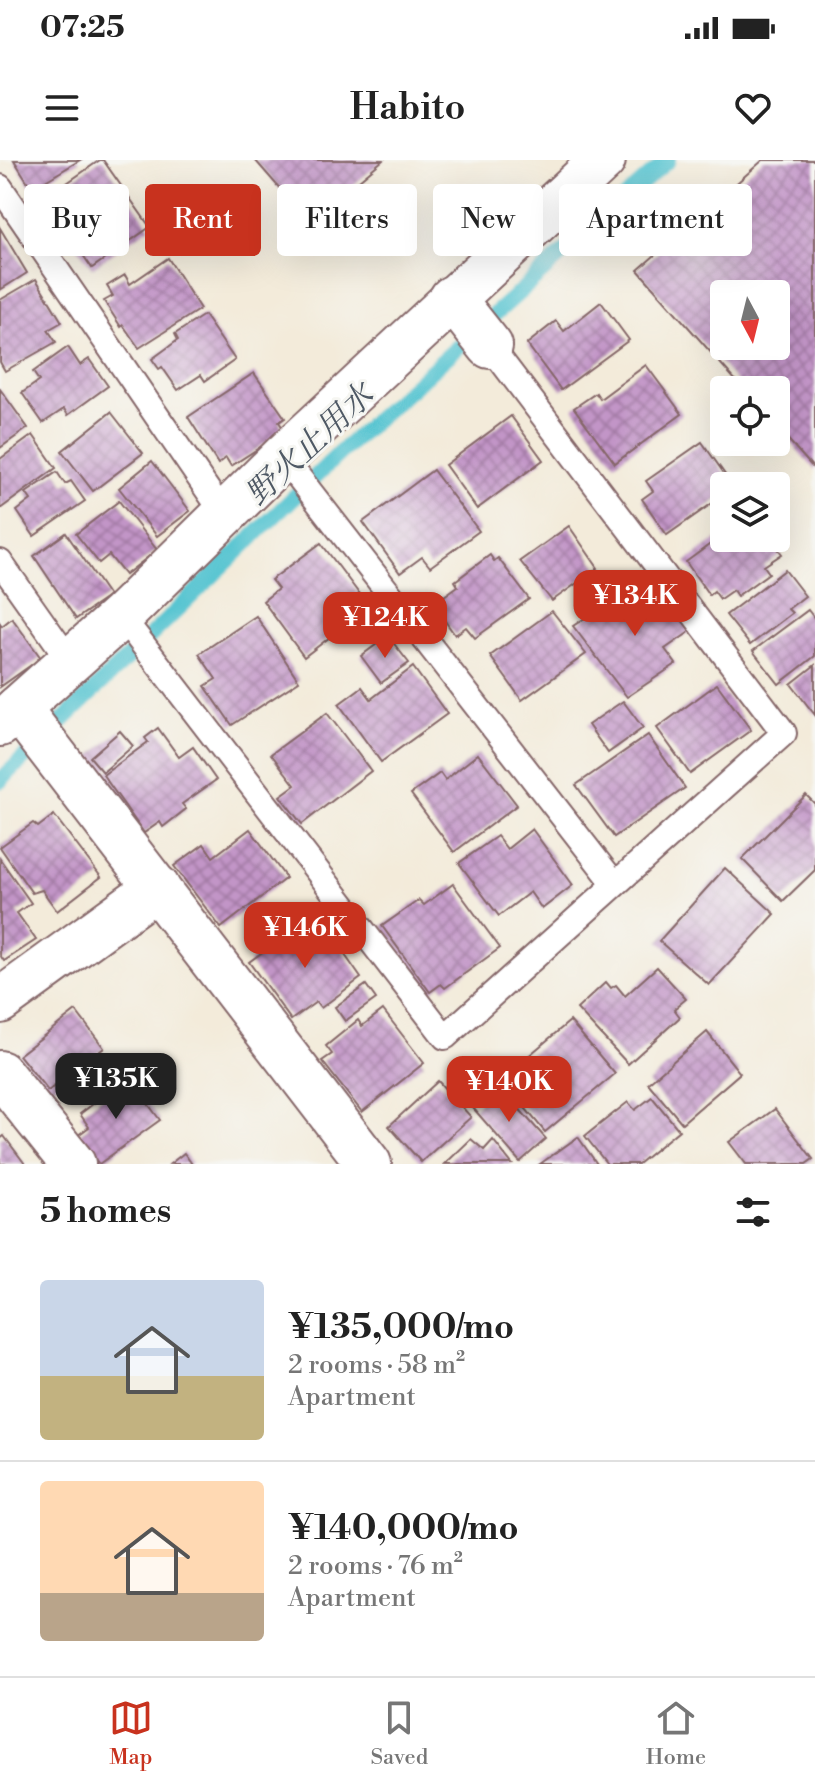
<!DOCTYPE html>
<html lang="en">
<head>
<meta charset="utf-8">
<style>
  :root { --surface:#fff; --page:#f6f6f6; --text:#222; --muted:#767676; --line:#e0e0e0; --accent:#c8321e }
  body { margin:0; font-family:"Libre Bodoni","Noto Serif JP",serif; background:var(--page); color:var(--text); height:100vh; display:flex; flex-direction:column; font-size:30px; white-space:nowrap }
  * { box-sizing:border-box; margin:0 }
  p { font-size:26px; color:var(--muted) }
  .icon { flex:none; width:44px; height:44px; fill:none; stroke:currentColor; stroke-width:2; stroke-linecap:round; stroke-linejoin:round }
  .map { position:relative; height:1004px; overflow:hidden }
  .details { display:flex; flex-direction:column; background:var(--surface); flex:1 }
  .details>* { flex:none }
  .top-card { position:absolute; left:24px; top:24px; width:768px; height:72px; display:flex; gap:16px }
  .needle { width:52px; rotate:173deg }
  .controls { position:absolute; left:710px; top:120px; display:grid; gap:16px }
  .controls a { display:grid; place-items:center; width:80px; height:80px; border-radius:8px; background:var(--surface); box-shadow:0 8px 32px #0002; font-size:40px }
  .price { position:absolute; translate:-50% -68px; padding:0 18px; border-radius:16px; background:var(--accent); color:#fff; font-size:26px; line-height:52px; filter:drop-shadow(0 2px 4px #0008) }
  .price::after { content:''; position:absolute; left:50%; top:48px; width:24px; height:18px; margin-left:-12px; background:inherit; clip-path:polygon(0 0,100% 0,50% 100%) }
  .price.selected { background:#222; color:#fff }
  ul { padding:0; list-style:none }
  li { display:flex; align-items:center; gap:24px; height:200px; padding:0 40px }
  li+li { border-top:2px solid var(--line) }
  li span { display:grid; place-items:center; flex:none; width:224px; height:160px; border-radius:8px; color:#555 }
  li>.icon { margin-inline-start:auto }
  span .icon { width:96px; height:96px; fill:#fffc; stroke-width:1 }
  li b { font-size:34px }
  h2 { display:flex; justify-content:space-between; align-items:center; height:96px; padding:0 40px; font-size:34px }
  .pill { padding:0 28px; border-radius:8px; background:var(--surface); box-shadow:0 8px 32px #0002; font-size:28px; line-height:72px }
  .pill.selected { background:var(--accent); color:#fff }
  .status { display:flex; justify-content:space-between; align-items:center; height:56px; padding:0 40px; background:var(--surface); direction:ltr }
  .status svg { height:22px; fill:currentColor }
  header { display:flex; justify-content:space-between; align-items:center; height:104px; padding:0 40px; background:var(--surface); font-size:36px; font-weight:600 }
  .menu { display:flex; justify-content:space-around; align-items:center; height:112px; border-top:2px solid var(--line); background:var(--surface); font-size:22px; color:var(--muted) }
  .menu a { display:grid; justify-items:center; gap:4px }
  .menu .selected { color:var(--accent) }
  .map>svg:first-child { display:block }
</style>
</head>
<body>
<div class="status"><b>07:25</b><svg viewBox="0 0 49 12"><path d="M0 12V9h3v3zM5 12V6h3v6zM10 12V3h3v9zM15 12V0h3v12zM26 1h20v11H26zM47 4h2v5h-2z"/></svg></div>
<header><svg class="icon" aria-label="menu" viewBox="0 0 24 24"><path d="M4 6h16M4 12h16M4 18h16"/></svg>Habito<svg class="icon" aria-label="heart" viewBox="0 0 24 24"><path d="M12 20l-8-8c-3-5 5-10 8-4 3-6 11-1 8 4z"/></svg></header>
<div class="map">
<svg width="815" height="1004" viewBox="0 0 815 1004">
  <defs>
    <pattern id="building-cross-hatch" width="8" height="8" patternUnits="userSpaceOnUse" patternTransform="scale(2)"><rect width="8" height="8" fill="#c295c7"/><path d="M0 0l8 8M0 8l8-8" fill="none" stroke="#a079a2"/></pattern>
  </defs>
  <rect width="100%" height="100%" fill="#f6f6f2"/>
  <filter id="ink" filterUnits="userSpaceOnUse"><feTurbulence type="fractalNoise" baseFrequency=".0125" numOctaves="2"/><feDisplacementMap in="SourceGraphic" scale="16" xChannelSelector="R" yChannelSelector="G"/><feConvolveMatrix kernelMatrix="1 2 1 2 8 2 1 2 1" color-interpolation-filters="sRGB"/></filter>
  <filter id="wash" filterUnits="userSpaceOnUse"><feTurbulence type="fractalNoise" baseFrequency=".006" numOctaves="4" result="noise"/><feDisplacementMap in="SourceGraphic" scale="32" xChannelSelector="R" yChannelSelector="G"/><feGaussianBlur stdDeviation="1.8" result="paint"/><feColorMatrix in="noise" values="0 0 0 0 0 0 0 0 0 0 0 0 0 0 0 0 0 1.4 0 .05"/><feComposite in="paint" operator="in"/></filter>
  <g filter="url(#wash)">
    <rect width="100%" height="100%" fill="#f3ebda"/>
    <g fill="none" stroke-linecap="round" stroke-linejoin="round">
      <polyline stroke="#58c5d1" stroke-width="16" points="0,621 350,283 668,0"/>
    </g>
    <g id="blocks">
      <g fill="url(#building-cross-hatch)" fill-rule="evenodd">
        <polygon points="14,0 80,0 32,29"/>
        <polygon points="100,0 103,0 150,67 92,108 44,39"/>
        <polygon points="255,0 383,0 309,62"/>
        <path d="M763,0h52v310l-39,-44v-36h-32l-106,-120zM724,134h52v52h-52z"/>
        <polygon points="0,68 27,113 0,130"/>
        <polygon points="168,98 200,149 139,188 123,165 121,167 104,141 113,136 107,126 125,115 130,124"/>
        <polygon points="36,119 62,162 48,170 56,182 5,211 0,202 0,140"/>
        <polygon points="601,142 629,180 561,230 527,184 556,161 564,171"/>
        <polygon points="204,155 235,200 205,221 201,215 178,230 162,207 159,209 152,199 178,180 175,174"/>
        <polygon points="68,187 80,205 89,199 108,226 68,255 64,249 43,263 22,233 39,221 33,212"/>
        <polygon points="646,205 682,254 615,303 574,248 596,233 600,239"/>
        <polygon points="254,213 285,258 279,262 285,271 231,306 226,298 218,304 188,257"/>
        <polygon points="0,229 28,268 0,288"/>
        <polygon points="111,252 143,293 93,331 62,291"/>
        <polygon points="511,256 543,300 477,349 445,305"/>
        <polygon points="33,275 56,308 0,349 0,299"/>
        <polygon points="702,282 733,326 724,326 724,335 667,375 642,339 653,331 646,321"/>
        <polygon points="152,301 190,351 157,376 119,328"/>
        <polygon points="433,310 479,371 430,407 422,397 400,413 363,362"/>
        <polygon points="57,312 65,324 71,321 85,341 34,376 17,351 31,340 26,333"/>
        <polygon points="119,341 157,390 125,415 109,395 99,403 76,374"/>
        <polygon points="569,366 598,408 552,441 520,401"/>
        <polygon points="66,373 109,436 76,459 34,396"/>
        <polygon points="724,374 724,378 770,378 782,394 764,406 769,413 737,436 733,430 720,439 714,431 709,435 686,402"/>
        <polygon points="321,383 360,435 347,445 356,457 304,497 263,441 278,429 271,420"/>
        <polygon points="490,395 494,401 498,398 529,439 475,478 466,467 455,475 433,444 458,426 455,421"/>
        <polygon points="785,410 805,436 788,449 792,453 750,485 726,455"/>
        <polygon points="655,422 691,471 665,489 676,504 627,537 573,466 602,447 613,454"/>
        <polygon points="808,450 815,459 815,496 779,524 753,491"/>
        <polygon points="552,451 586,494 522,540 490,496"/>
        <polygon points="256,456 299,521 232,565 205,526 216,519 199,494"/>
        <polygon points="12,458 41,498 0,527 0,463 2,466"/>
        <polygon points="388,476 409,503 381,523 361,496"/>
        <polygon points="815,505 815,555 791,524"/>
        <polygon points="413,507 447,554 381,602 339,544 362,527 371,539"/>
        <polygon points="717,524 751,570 690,614 657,568"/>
        <polygon points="623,541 643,568 608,593 588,565"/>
        <polygon points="327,553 371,611 302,664 280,636 295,625 271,594"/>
        <polygon points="158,568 179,597 193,587 216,620 182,644 186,649 163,667 160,662 144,673 103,615 148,582 145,578"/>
        <polygon points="120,571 133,586 103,612 90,597"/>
        <polygon points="648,575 685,628 614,677 576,625"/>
        <polygon points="478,594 517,645 454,692 411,634 440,613 445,620"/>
        <polygon points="806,635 815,644 815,710 783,741 742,699"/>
        <polygon points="54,655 101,717 57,751 42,730 32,733 0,687 33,663 38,667"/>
        <polygon points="250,669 286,718 221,768 174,706 204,684 213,697"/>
        <polygon points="532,669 573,725 542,749 530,732 499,756 459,703 497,676 507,689"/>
        <polygon points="0,699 31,743 17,753 36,780 4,801 0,795"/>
        <polygon points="725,708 775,754 709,825 659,781"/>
        <polygon points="453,724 500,788 445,828 441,824 430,832 382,766 419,740 424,745"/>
        <polygon points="308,759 324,781 331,775 361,818 321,848 316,842 291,860 249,802"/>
        <polygon points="657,807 686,839 674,849 680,857 628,904 577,849 606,822 611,828 616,825 625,836"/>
        <polygon points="366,825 376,839 345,861 335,847"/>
        <polygon points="383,850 424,903 362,952 322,901 332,894 326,886 358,860 362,866"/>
        <polygon points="76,851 104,888 48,931 19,895"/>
        <polygon points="570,861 615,914 545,972 521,943 527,937 507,914"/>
        <polygon points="707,872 740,913 682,963 648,923"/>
        <polygon points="128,917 160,960 99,1004 77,976 89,967 80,954"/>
        <polygon points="438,921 471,957 421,1002 389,966"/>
        <polygon points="498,925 546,979 520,1002 473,948"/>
        <polygon points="652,937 679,970 638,1004 607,1004 585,976 628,942 635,950"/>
        <polygon points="775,949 813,999 806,1004 746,1004 729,982"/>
        <polygon points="4,976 25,1004 0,1004 0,979"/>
        <polygon points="578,977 597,1004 540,1004"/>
        <polygon points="471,979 484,990 493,980 512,1004 445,1004"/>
        <polygon points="184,993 192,1004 170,1004"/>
      </g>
    </g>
  </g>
  <g filter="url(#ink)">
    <use href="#blocks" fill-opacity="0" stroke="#856668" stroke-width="2"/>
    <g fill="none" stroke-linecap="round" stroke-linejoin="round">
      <g stroke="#856668" stroke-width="28">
        <g id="lane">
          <polyline points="0,27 224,354"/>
          <polyline points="283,297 615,724"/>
          <polyline points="0,402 70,501"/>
          <polyline points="121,456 445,877 784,573 490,186"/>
        </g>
      </g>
      <g stroke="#856668" stroke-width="48">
        <g id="street">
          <polyline points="452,138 490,186"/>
          <polyline points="18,548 369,1004"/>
          <polyline points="0,564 121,456 283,297 603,0"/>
          <polyline points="0,841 157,727"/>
          <polyline points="0,913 73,1004"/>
        </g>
      </g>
      <use href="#lane" stroke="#fff" stroke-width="24"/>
      <use href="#street" stroke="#fff" stroke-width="44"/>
    </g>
  </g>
  <g text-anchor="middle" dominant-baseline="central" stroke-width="6" stroke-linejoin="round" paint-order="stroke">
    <g font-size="32" font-style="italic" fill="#4f5965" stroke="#f6f6f2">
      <text transform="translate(310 285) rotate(-43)">野火止用水</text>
    </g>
  </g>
</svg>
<div class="controls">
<a><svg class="needle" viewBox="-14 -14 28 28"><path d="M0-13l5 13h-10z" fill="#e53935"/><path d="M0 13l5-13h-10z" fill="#767676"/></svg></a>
<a><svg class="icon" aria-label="locate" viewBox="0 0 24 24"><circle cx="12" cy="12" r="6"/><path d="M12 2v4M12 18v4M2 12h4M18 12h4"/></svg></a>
<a><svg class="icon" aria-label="layers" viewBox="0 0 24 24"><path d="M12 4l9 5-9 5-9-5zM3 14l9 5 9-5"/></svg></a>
</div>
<b class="price" style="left:635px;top:478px">¥134K</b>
<b class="price" style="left:385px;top:500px">¥124K</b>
<b class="price" style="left:305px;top:810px">¥146K</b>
<b class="price selected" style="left:116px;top:961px">¥135K</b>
<b class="price" style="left:509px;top:964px">¥140K</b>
<div class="top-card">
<a class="pill">Buy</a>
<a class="pill selected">Rent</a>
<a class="pill">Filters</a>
<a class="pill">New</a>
<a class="pill">Apartment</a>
</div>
</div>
<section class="details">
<h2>5 homes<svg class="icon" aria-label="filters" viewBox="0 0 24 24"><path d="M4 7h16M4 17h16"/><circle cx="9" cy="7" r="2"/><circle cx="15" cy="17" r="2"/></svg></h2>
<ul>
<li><span style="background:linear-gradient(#c9d6e8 60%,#c2b280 0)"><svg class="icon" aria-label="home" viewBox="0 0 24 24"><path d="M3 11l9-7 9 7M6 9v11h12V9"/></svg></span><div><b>¥135,000/mo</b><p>2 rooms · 58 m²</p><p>Apartment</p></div></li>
<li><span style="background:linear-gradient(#ffd9b3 70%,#b9a48a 0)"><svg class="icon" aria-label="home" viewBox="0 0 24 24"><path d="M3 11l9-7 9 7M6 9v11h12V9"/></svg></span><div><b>¥140,000/mo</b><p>2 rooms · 76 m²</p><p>Apartment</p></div></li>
</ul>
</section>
<nav class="menu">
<a class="selected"><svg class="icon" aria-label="map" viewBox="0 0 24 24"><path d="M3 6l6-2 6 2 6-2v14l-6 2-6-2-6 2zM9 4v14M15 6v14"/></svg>Map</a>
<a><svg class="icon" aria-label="saved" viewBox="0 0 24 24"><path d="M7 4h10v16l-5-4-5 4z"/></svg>Saved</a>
<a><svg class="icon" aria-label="home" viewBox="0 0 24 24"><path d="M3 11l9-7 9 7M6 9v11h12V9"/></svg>Home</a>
</nav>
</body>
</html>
